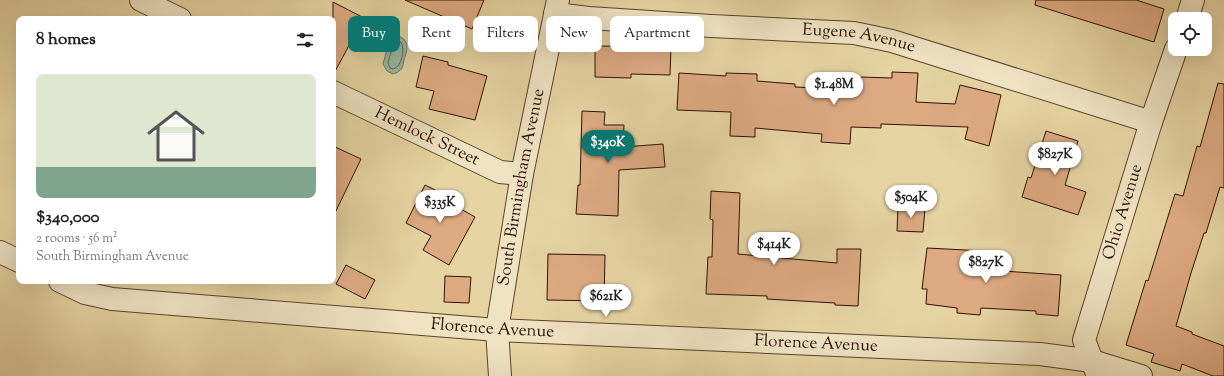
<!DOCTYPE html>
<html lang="en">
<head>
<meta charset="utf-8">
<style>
  :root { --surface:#fff; --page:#f2f2f2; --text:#222; --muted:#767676; --line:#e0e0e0; --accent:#0f766e }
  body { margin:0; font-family:"Sorts Mill Goudy",serif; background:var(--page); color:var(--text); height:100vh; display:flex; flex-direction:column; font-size:15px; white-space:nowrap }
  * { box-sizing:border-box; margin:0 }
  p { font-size:13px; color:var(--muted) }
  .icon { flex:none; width:22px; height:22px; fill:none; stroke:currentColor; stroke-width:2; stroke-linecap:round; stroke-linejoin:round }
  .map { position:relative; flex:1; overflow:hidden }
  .side { position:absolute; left:16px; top:16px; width:320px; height:268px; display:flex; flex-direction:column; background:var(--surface); border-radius:8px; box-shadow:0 4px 16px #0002 }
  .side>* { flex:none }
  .banner { position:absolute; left:348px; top:16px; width:380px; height:36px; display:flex; gap:8px }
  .fabs { position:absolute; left:1168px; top:12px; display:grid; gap:8px }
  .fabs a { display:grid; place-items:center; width:44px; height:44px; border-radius:8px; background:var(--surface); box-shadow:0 4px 16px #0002; font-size:20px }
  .price { position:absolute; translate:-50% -34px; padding:0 9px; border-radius:14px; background:#fff; color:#222; font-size:13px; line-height:26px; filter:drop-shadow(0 1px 2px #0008) }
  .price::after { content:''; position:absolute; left:50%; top:24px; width:12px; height:9px; margin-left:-6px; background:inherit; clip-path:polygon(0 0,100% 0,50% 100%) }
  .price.active { background:var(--accent); color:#fff }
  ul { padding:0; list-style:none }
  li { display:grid; align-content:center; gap:8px; height:212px; padding:0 20px }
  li+li { border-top:1px solid var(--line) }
  li span { display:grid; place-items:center; height:124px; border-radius:8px; color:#555 }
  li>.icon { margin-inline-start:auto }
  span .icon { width:72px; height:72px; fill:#fffc; stroke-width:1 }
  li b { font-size:17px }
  h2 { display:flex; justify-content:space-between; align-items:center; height:48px; padding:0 20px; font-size:17px }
  .chip { padding:0 14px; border-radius:8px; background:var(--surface); box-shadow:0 4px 16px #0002; font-size:14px; line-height:36px }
  .chip.active { background:var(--accent); color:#fff }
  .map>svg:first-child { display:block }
</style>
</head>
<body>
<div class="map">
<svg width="1224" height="376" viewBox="0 0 1224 376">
  <rect width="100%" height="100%" fill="#e6d4a3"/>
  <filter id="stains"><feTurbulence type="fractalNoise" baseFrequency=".005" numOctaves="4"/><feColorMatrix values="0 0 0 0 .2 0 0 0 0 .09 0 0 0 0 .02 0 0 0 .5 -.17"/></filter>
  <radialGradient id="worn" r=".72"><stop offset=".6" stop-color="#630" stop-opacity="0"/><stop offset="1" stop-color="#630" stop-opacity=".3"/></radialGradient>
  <path fill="#97b9a1" stroke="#6e7663" d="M397,36c14,3 10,15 7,24 -1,4 -1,9 -5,11 -2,2 -4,2 -6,3l-6,-3 -4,-7 6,-22z"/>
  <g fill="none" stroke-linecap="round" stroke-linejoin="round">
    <path stroke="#646554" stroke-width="1" d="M397,41l4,1c4,8 1,25 -8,27l-3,-1 -2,-5 5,-18z"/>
  </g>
  <g fill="#ddaa82" stroke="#311106">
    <polygon points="405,0 484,0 472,29"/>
    <polygon points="1036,0 1136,0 1164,9 1154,42 1035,5"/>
    <polygon points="333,2 364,18 333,75"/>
    <polygon points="595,46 671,47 670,75 631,74 631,78 595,77"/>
    <polygon points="423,56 448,62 448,65 487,76 475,120 429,109 434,91 416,87"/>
    <polygon points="892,72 918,73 916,102 955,104 960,85 1001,95 989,146 965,139 968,127 881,124 881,128 851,127 850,144 821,142 822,134 755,128 755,137 730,136 731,112 677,110 679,73 726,76 726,73 757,74 757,81 795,84 795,87 860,90 861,77 892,78"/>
    <polygon points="1218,83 1224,84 1224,188 1220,187 1206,233 1204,233 1191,273 1176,326 1192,332 1192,334 1224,346 1224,376 1213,376 1182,364 1180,371 1151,362 1154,354 1126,345 1146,280 1148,281 1175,194 1183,196 1197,146 1200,147"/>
    <polygon points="582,111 605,112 604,125 624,125 623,147 663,144 665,167 619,170 618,216 576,214 578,185 580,185"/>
    <polygon points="1046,131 1078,141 1065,185 1086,192 1078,215 1022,197 1028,177 1031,178"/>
    <polygon points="333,146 361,159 333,217"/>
    <polygon points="425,185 447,196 445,200 475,217 449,265 423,250 431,236 406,223"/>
    <polygon points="711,191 740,193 738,254 837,263 837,249 861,249 858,306 835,305 835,303 767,299 767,296 706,294 708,257 712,257 713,220 710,219"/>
    <polygon points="898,207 925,208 923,232 897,231"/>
    <polygon points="927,248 1004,252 1003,271 1061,275 1058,316 1036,314 1036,311 981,308 980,315 957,313 957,308 926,304 927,289 922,289"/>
    <polygon points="548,254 605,255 604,301 547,300"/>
    <polygon points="346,265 375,280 365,299 336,284"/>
    <polygon points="445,276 471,277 469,303 444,302"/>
  </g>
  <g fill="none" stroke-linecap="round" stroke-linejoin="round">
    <g stroke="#5e422d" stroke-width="24">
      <g id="minor">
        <polyline points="141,0 180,19"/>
        <path id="s1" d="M555,14l34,4 122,8 143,7 38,8 259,81"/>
        <polyline points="1187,19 1193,0"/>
        <path id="s2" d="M333,92l167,80 22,2"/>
        <polyline points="0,252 19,261"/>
        <path id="s3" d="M60,281l25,12 27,6 385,31 543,24 52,7 49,15"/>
        <path id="s4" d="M1096,371l-12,-31 67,-218 25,-73"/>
        <path id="s5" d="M500,376l-3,-46 25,-156 36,-174"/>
      </g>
    </g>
    <use href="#minor" stroke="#efe3c3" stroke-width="22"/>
  </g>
  <g text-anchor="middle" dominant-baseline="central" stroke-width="4" stroke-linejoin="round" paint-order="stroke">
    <g font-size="17" fill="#311106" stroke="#efe3c3">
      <text stroke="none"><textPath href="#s1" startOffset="305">Eugene Avenue</textPath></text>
      <text stroke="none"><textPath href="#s2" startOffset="104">Hemlock Street</textPath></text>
      <text stroke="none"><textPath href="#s5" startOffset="191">South Birmingham Avenue</textPath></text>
      <text stroke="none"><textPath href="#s4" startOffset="167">Ohio Avenue</textPath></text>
      <text stroke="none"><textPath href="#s3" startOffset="437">Florence Avenue</textPath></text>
      <text stroke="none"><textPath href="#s3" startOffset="761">Florence Avenue</textPath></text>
    </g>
  </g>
  <rect width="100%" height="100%" filter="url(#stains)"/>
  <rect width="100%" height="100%" fill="url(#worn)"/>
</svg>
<div class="fabs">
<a><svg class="icon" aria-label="locate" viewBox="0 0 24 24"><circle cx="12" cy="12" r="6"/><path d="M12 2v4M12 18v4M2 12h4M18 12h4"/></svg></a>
</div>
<b class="price" style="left:834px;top:106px">$1.48M</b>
<b class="price active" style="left:608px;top:164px">$340K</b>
<b class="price" style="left:1055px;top:176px">$827K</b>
<b class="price" style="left:911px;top:219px">$504K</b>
<b class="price" style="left:440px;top:224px">$335K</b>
<b class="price" style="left:774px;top:266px">$414K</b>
<b class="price" style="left:986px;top:284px">$827K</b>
<b class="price" style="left:606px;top:318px">$621K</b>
<div class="banner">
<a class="chip active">Buy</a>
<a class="chip">Rent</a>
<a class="chip">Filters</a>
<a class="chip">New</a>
<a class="chip">Apartment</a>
</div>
<section class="side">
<h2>8 homes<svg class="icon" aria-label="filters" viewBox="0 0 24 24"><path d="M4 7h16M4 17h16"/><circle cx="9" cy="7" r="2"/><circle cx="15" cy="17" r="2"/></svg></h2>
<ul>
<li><span style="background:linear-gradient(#dfe7d0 75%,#7fa58c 0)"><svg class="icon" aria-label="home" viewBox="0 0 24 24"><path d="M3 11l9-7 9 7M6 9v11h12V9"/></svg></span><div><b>$340,000</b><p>2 rooms · 56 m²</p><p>South Birmingham Avenue</p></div></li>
</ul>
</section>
</div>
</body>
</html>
